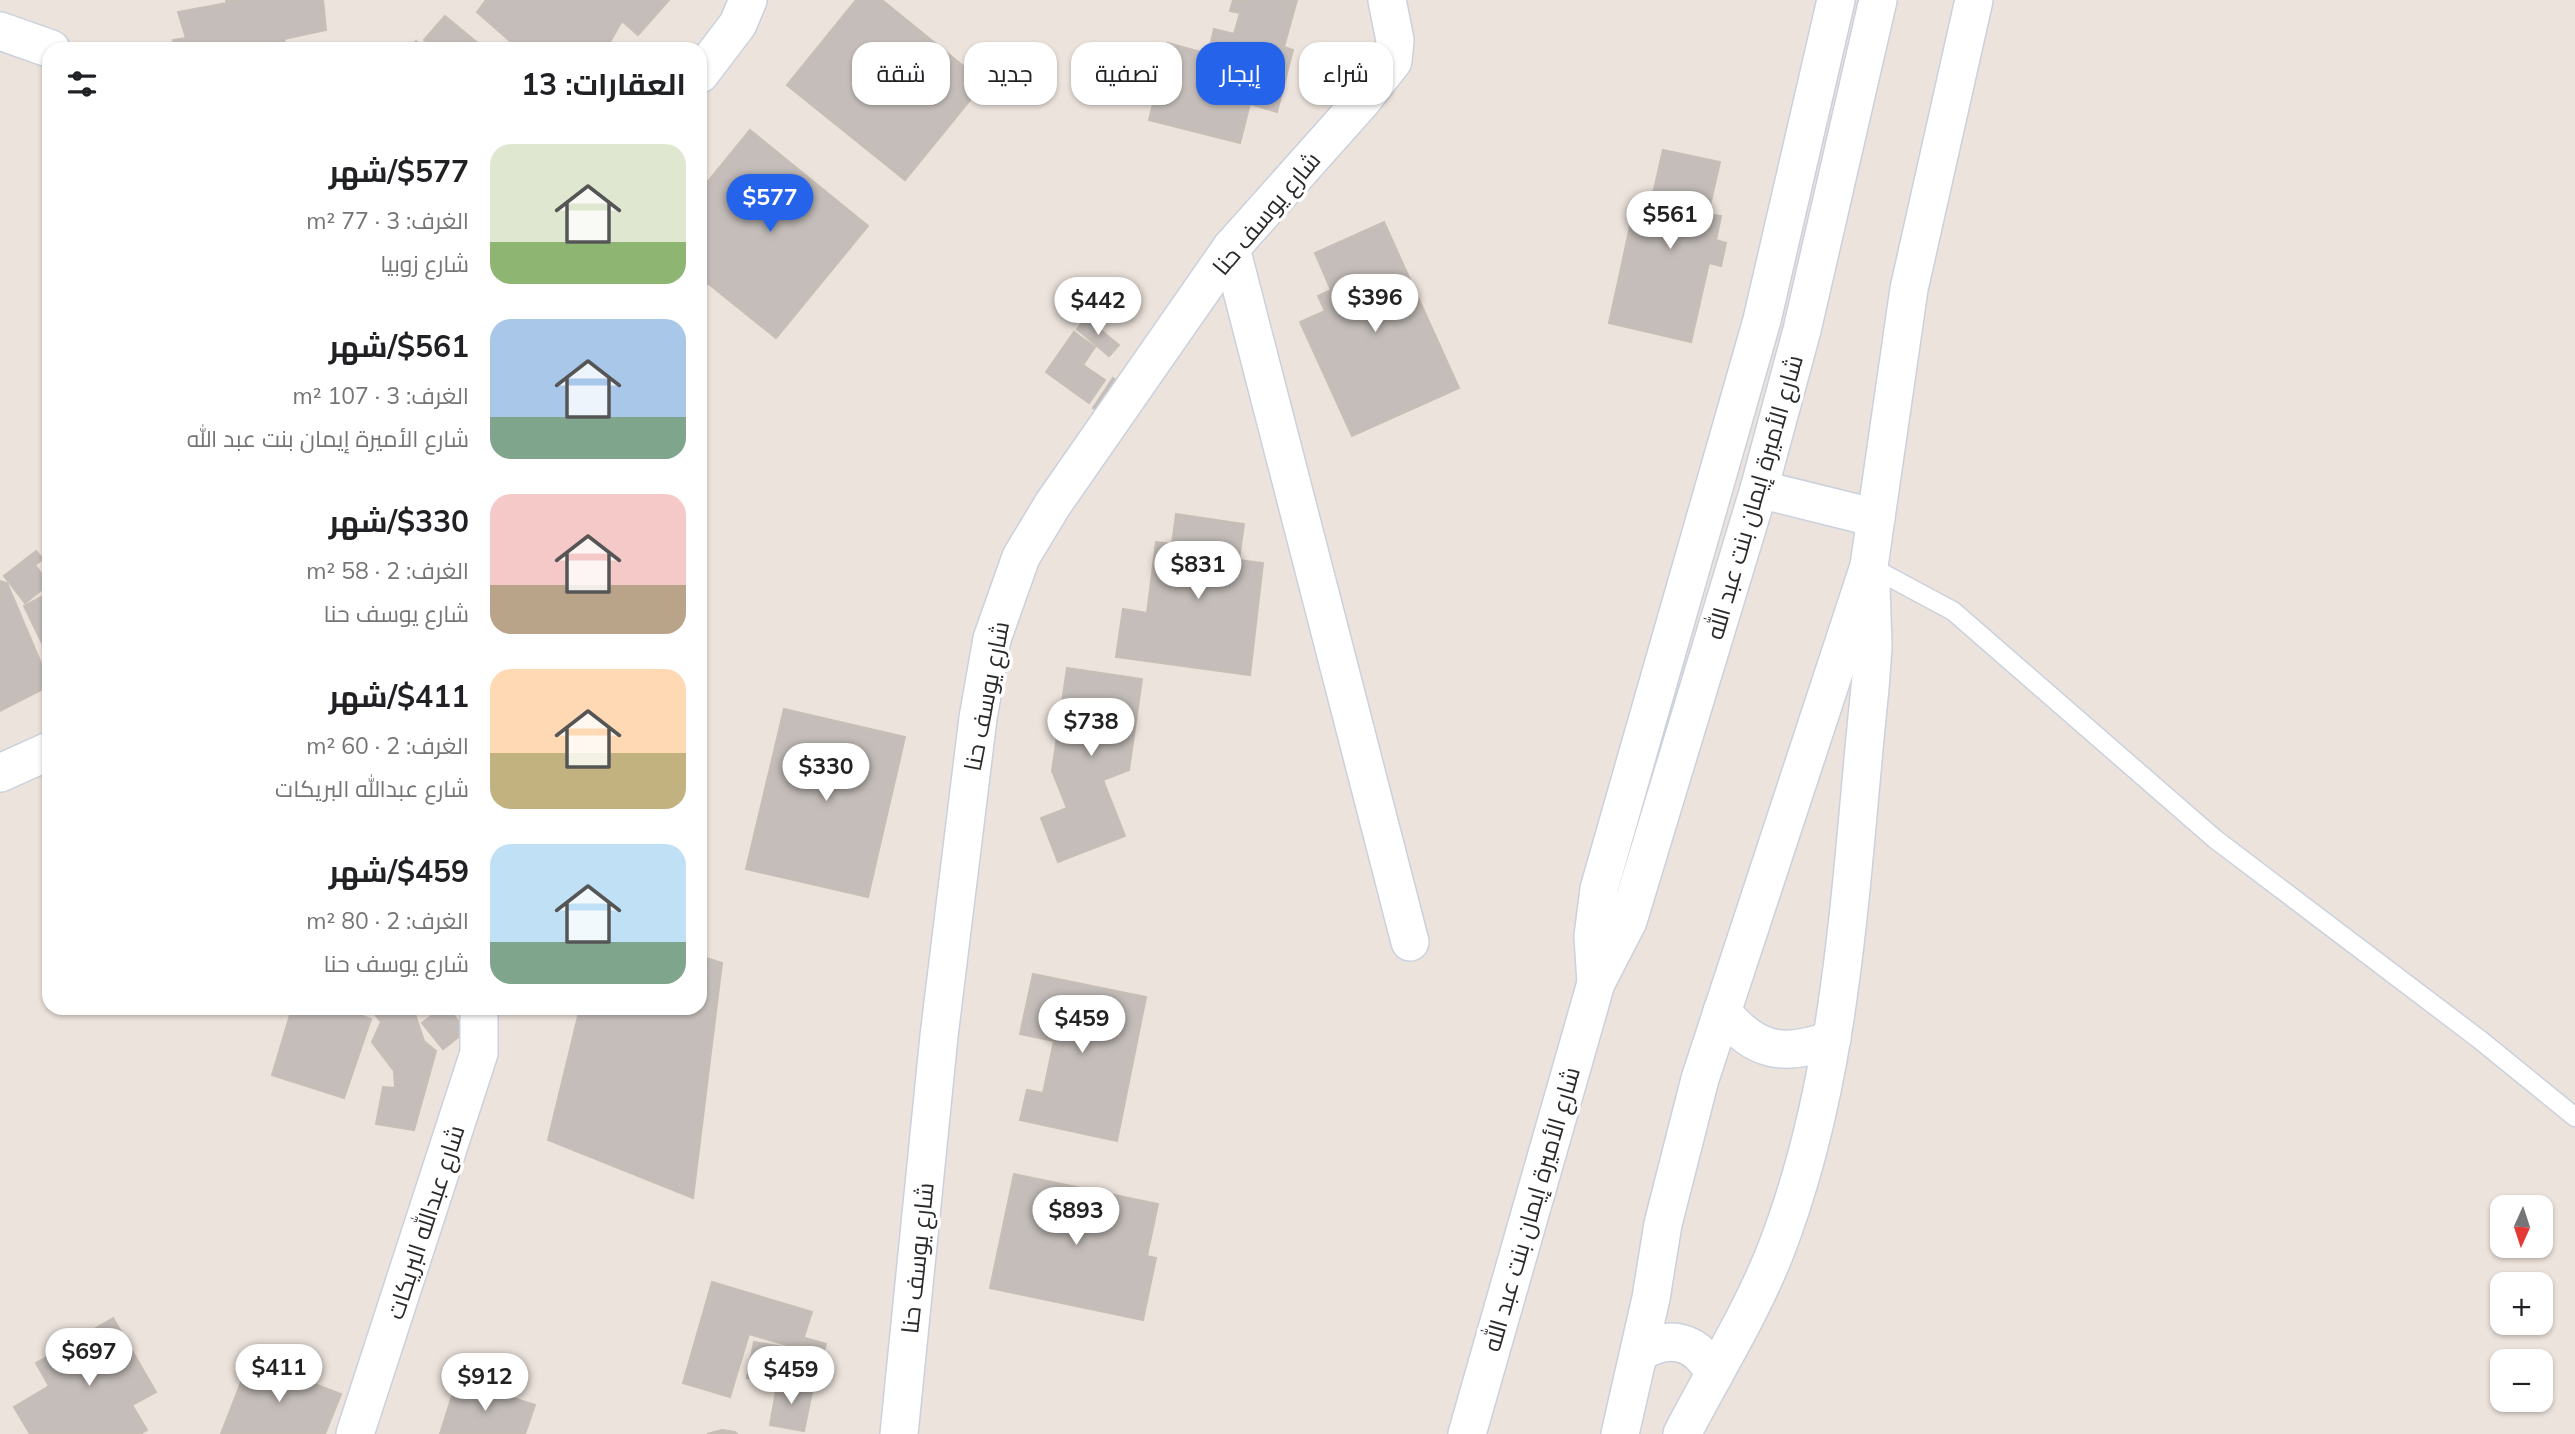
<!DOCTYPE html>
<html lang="ar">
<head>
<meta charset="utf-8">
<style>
  :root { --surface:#fff; --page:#f6f6f6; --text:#202124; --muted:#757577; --accent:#2563eb }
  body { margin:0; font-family:Mulish,Cairo,sans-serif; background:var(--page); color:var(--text); direction:rtl; height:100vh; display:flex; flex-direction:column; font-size:26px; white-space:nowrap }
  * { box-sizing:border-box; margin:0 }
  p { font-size:23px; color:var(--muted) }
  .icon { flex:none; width:38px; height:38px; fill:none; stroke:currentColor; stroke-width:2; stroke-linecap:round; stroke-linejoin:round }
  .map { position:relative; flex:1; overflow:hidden; direction:ltr }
  .details { position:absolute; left:42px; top:42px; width:665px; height:973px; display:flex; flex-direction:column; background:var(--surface); border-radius:21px; box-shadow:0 2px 5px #0004; direction:rtl }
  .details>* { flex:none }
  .guide { position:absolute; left:728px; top:42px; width:665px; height:63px; direction:rtl; display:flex; gap:14px }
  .needle { width:46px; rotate:183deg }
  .buttons { position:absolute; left:2490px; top:1195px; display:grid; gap:14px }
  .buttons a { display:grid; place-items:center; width:63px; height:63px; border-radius:14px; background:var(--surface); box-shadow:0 2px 5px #0004; font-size:35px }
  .price { position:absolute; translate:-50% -60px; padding:0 16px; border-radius:24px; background:#fff; color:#222; font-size:23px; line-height:46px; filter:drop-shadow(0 2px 4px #0008) }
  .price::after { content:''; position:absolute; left:50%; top:42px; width:21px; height:16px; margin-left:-10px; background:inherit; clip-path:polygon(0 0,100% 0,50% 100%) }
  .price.current { background:var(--accent); color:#fff }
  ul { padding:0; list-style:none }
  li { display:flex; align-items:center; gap:21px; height:175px; padding:0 21px }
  li span { display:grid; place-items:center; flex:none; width:196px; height:140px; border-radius:21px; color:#555 }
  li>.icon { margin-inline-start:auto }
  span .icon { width:84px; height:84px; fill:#fffc; stroke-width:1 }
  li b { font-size:30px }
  h2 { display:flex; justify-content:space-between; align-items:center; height:84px; padding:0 21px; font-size:30px }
  .chip { padding:0 24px; border-radius:21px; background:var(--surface); box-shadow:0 2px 5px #0004; font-size:24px; line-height:63px }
  .chip.current { background:var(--accent); color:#fff }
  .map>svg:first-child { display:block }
</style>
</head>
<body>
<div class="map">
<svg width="2575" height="1434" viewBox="0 0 2575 1434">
  <rect width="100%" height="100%" fill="#ece3dc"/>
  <g fill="#c4bdb9" stroke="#c7beb6" stroke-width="2">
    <polygon points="226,0 323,0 326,30 284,39 286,49 175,49 173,40 186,38 178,12 227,3"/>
    <polygon points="486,0 669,0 638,35 622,21 606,49 519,49 477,12"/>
    <polygon points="856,0 882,0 984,83 905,180 787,85"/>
    <polygon points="1233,0 1297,0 1284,47 1293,50 1277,112 1250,104 1240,143 1149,120 1168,43 1208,54 1214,29 1234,34 1240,13 1230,11"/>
    <polygon points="445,16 485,49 435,49 424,40"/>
    <polygon points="416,41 425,49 410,49"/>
    <polygon points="750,130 868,226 776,338 700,277 700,191"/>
    <polygon points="1663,150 1720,162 1708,214 1721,216 1716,240 1726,243 1721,266 1709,263 1691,342 1609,323 1634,208 1649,211"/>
    <polygon points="1384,222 1459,388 1352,436 1300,322 1325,311 1318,296 1331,290 1315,253"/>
    <polygon points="1086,318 1119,345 1109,356 1077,329"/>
    <polygon points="1074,332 1095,347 1083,365 1105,380 1089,403 1046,372"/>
    <polygon points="1113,378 1128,388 1107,418 1093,408"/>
    <polygon points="1176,514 1244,524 1239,560 1263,563 1250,675 1116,657 1123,609 1147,613 1156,542 1172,544"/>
    <polygon points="36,551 43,559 35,565 49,584 25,603 4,576"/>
    <polygon points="0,581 7,583 49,682 49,686 0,711"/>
    <polygon points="49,593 49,639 42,643 24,606"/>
    <polygon points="1067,668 1142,679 1129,770 1103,780 1125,836 1058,862 1041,818 1067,808 1052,771"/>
    <polygon points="784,709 905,737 868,897 746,869"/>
    <polygon points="700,956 722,963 693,1198 548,1140 580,1008 700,1008"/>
    <polygon points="1033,974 1146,997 1117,1141 1020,1120 1027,1090 1043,1093 1054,1041 1020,1034"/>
    <polygon points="305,1008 340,1008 371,1019 344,1098 272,1075 290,1015"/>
    <polygon points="370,1008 413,1008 424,1041 436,1051 414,1130 376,1124 383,1087 395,1088 394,1071 372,1042 381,1022"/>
    <polygon points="441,1008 448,1008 466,1031 443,1049 422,1023"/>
    <polygon points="1014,1174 1158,1204 1147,1256 1156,1258 1143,1320 990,1288"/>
    <polygon points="712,1282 812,1312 800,1349 749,1334 730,1397 683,1383"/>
    <polygon points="113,1318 156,1392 132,1405 147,1430 140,1434 30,1434 14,1407 49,1386 36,1363"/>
    <polygon points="805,1338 826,1344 814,1382 794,1376"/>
    <polygon points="754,1342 783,1347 776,1383 747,1378"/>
    <polygon points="250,1359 341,1394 325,1434 221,1434"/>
    <polygon points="457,1380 535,1405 525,1434 440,1434"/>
    <polygon points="778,1380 813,1387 804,1431 770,1425"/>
    <polygon points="722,1430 735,1432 737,1434 707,1434"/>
  </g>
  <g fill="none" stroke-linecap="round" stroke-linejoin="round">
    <g stroke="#cbd1dc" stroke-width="21">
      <polyline id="lane" points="1869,566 1953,611 2215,839 2479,1039 2575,1117"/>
    </g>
    <g stroke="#cbd1dc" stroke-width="40">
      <g id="street">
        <polyline points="0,31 51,49"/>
        <polyline points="700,74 738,24 748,0"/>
        <polyline points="1231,248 1410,942"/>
        <polyline points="1759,489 1876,518"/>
        <polyline points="0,773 49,751"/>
        <polyline points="1596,983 1593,936 1599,889 1762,320 1836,0"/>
        <path d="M1722,1011c32,41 63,47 110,28"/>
        <path d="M1639,1353c31,-20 60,-12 75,22"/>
        <polyline points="355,1434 479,1053 479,1008"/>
        <polyline points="899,1434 939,1036 978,718 992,639 1021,557 1053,504 1231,248 1361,102 1393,61 1395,40 1387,0"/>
        <polyline points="1467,1434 1596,983 1628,921 1759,489 1802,330 1878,0"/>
        <polyline points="1620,1434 1651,1298 1663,1224 1700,1079 1869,566 1909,289 1974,0"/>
        <path d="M1682,1434c31,-60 67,-117 92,-179 71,-179 76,-378 96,-567l3,-41 -2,-62"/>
      </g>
    </g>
    <use href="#lane" stroke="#fff" stroke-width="18"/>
    <use href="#street" stroke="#fff" stroke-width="37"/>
  </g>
  <g text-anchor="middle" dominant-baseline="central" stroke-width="7" stroke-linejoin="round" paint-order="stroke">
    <g font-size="24" fill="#2a2a2a" stroke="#fff">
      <text transform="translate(1266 213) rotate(-50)">شارع يوسف حنا</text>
      <text transform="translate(1754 497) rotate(-74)">شارع الأميرة إيمان بنت عبد الله</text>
      <text transform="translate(986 696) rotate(-79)">شارع يوسف حنا</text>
      <text transform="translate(1531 1209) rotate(-74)">شارع الأميرة إيمان بنت عبد الله</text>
      <text transform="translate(425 1222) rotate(-72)">شارع عبدالله البريكات</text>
      <text transform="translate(917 1258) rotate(-84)">شارع يوسف حنا</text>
    </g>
  </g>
</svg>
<div class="buttons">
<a><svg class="needle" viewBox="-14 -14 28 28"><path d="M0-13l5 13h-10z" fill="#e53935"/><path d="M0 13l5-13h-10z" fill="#757577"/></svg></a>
<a>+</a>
<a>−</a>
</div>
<b class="price current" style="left:770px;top:234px">$577</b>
<b class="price" style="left:1670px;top:251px">$561</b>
<b class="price" style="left:1375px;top:334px">$396</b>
<b class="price" style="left:1098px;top:337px">$442</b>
<b class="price" style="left:1198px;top:601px">$831</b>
<b class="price" style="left:1091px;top:758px">$738</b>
<b class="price" style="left:826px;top:803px">$330</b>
<b class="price" style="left:1082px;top:1055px">$459</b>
<b class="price" style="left:1076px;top:1247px">$893</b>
<b class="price" style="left:89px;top:1388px">$697</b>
<b class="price" style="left:279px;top:1404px">$411</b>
<b class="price" style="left:791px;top:1406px">$459</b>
<b class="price" style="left:485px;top:1413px">$912</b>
<div class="guide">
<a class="chip">شراء</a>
<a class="chip current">إيجار</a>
<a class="chip">تصفية</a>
<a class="chip">جديد</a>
<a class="chip">شقة</a>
</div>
<section class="details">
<h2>العقارات: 13<svg class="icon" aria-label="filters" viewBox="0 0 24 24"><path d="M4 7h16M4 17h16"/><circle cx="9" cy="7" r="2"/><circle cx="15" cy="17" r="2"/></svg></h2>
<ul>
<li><span style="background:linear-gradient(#dfe7d0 70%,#8fb573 0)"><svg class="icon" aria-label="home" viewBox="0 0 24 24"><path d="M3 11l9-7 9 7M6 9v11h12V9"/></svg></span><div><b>$577/شهر</b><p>الغرف: 3 · 77 m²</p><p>شارع زوبيا</p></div></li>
<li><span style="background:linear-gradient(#a9c7e8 70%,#7fa58c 0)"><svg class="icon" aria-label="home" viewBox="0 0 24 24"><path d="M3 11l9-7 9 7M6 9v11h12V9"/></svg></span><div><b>$561/شهر</b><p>الغرف: 3 · 107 m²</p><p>شارع الأميرة إيمان بنت عبد الله</p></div></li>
<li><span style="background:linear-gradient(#f6c9c9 65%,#b9a48a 0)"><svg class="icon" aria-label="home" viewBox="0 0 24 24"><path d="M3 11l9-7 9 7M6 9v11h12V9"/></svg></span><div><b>$330/شهر</b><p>الغرف: 2 · 58 m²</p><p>شارع يوسف حنا</p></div></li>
<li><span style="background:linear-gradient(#ffd9b3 60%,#c2b280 0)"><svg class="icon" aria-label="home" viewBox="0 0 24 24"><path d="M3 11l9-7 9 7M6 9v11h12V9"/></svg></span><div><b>$411/شهر</b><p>الغرف: 2 · 60 m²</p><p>شارع عبدالله البريكات</p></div></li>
<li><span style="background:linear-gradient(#bfe0f5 70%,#7fa58c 0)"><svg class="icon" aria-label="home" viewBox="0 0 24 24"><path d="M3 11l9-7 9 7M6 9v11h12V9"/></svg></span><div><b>$459/شهر</b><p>الغرف: 2 · 80 m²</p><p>شارع يوسف حنا</p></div></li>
</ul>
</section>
</div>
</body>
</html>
